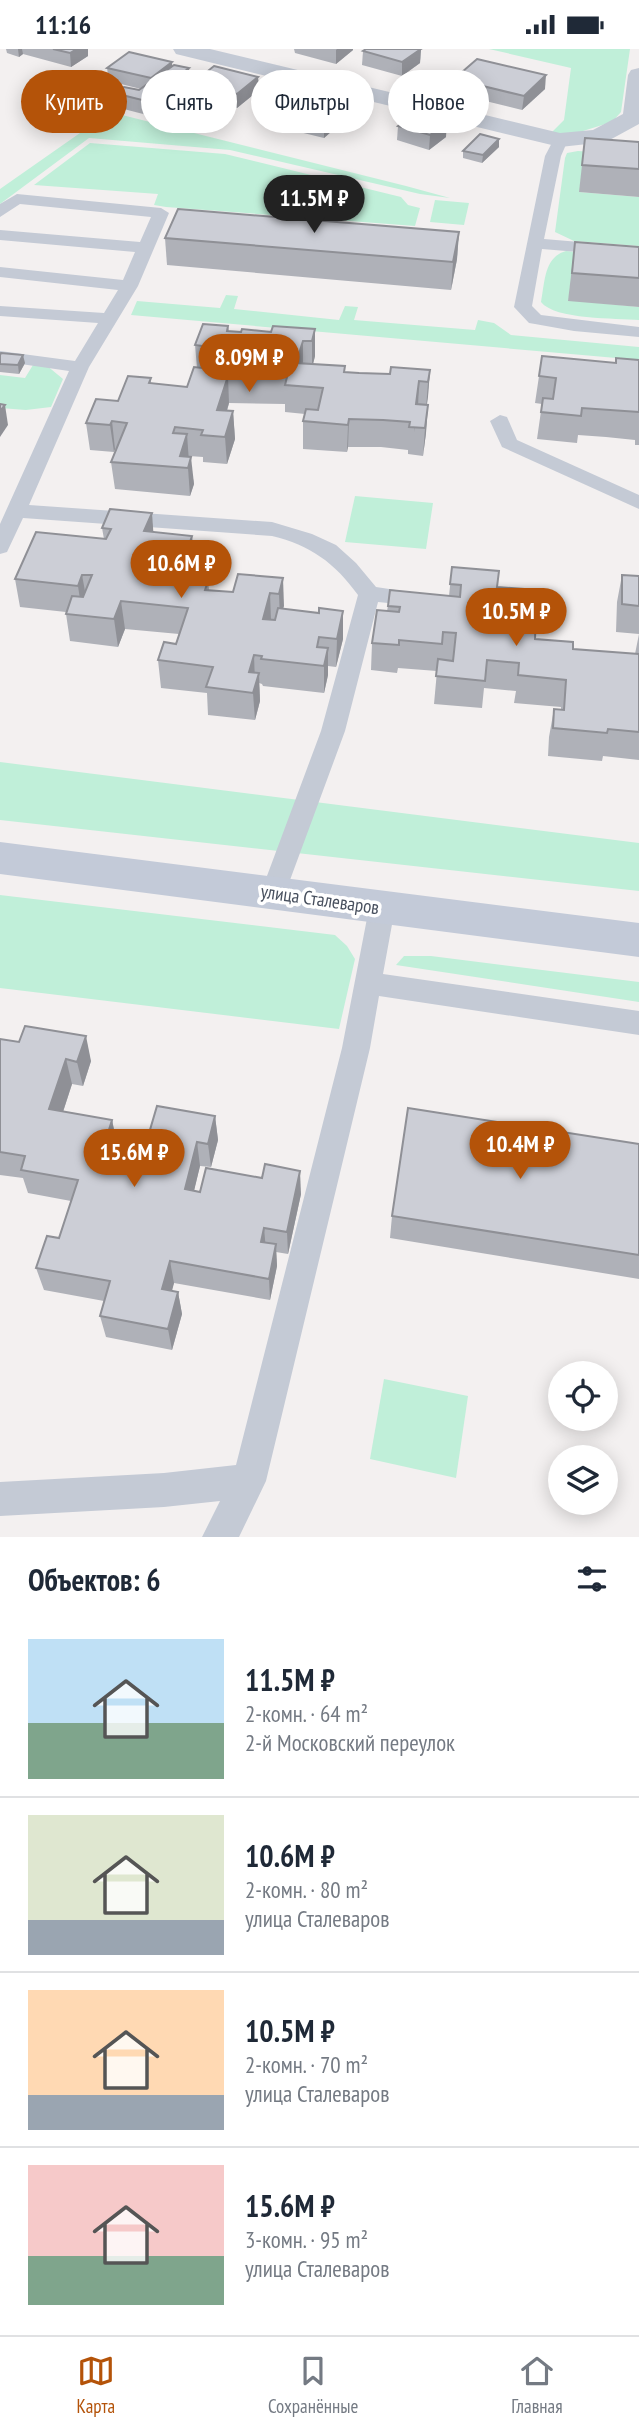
<!DOCTYPE html>
<html lang="ru">
<head>
<meta charset="utf-8">
<style>
  :root { --surface:#fff; --page:#f2f2f3; --text:#1f2937; --muted:#747a83; --line:#e0e1e3; --accent:#b45309 }
  body { margin:0; font-family:"PT Sans Narrow",sans-serif; background:var(--page); color:var(--text); height:100vh; display:flex; flex-direction:column; font-size:26px; white-space:nowrap }
  * { box-sizing:border-box; margin:0 }
  p { font-size:23px; color:var(--muted) }
  .icon { flex:none; width:38px; height:38px; fill:none; stroke:currentColor; stroke-width:2; stroke-linecap:round; stroke-linejoin:round }
  .map { position:relative; height:1488px; overflow:hidden }
  .details { display:flex; flex-direction:column; background:var(--surface); flex:1 }
  .details>* { flex:none }
  .guide { position:absolute; left:21px; top:21px; width:598px; height:63px; display:flex; gap:14px }
  .fabs { position:absolute; left:548px; top:1312px; display:grid; gap:14px }
  .fabs a { display:grid; place-items:center; width:70px; height:70px; border-radius:50%; background:var(--surface); box-shadow:0 4px 18px #0003; font-size:35px }
  .price { position:absolute; translate:-50% -60px; padding:0 16px; border-radius:24px; background:var(--accent); color:#fff; font-size:23px; line-height:46px; filter:drop-shadow(0 2px 4px #0008) }
  .price::after { content:''; position:absolute; left:50%; top:42px; width:21px; height:16px; margin-left:-10px; background:inherit; clip-path:polygon(0 0,100% 0,50% 100%) }
  .price.on { background:#222; color:#fff }
  ul { padding:0; list-style:none }
  li { display:flex; align-items:center; gap:21px; height:175px; padding:0 28px }
  li+li { border-top:2px solid var(--line) }
  li span { display:grid; place-items:center; flex:none; width:196px; height:140px; border-radius:0px; color:#555 }
  li>.icon { margin-inline-start:auto }
  span .icon { width:84px; height:84px; fill:#fffc; stroke-width:1 }
  li b { font-size:30px }
  h2 { display:flex; justify-content:space-between; align-items:center; height:84px; padding:0 28px; font-size:30px }
  .tag { padding:0 24px; border-radius:32px; background:var(--surface); box-shadow:0 4px 18px #0003; font-size:24px; line-height:63px }
  .tag.on { background:var(--accent); color:#fff }
  .status { display:flex; justify-content:space-between; align-items:center; height:49px; padding:0 35px; background:var(--surface); direction:ltr }
  .status svg { height:19px; fill:currentColor }
  .menu { display:flex; justify-content:space-around; align-items:center; height:98px; border-top:2px solid var(--line); background:var(--surface); font-size:19px; color:var(--muted) }
  .menu a { display:grid; justify-items:center; gap:4px }
  .menu .on { color:var(--accent) }
  .map>svg:first-child { display:block }
</style>
</head>
<body>
<div class="status"><b>11:16</b><svg viewBox="0 0 49 12"><path d="M0 12V9h3v3zM5 12V6h3v6zM10 12V3h3v9zM15 12V0h3v12zM26 1h20v11H26zM47 4h2v5h-2z"/></svg></div>
<div class="map">
<svg width="639" height="1488" viewBox="0 0 639 1488">
  <rect width="100%" height="100%" fill="#f3f0f0"/>
  <g fill="#c0efd9">
    <polygon points="489,0 630,0 621,63 612,73 570,86 551,84 564,71 571,19"/>
    <polygon points="110,63 406,137 450,149 420,145 230,101 89,89 0,155 0,140"/>
    <polygon points="90,94 225,105 401,148 408,156 420,159 415,177 166,158 154,156 158,145 34,136"/>
    <polygon points="578,102 624,105 579,143 639,148 639,197 574,192 555,183 565,109 567,104"/>
    <polygon points="435,151 469,154 464,176 430,173"/>
    <path d="M566,202l53,5 -51,44 71,7v13c-23,-2 -84,0 -98,-18 4,-20 3,-45 25,-51z"/>
    <polygon points="226,246 238,247 234,260 339,271 345,257 358,258 354,271 475,281 478,271 494,274 511,286 639,298 639,311 131,266 137,252 220,259"/>
    <polygon points="33,316 46,316 63,330 51,358 26,361 0,359 0,326 25,329"/>
    <polygon points="355,447 433,454 426,500 345,493"/>
    <polygon points="0,713 639,794 639,842 0,771"/>
    <polygon points="0,846 335,886 347,897 355,910 339,980 0,939"/>
    <polygon points="404,907 431,907 639,933 639,953 396,916"/>
    <polygon points="384,1330 468,1347 456,1429 370,1410"/>
  </g>
  <g fill="none" stroke-linecap="round" stroke-linejoin="round">
    <g fill="#c4cad5" fill-rule="evenodd">
      <polygon points="560,86 568,91 561,107 544,190 639,198 639,208 542,200 532,257 541,266 639,278 639,288 574,282 535,275 529,274 514,258 545,107 555,88"/>
      <path d="M17,145l144,14 8,5 -31,73 -49,81 -60,138 243,17 40,12 24,11 20,18 20,24 40,6 3,5 -3,5 -8,2 -30,-3 -33,129 -62,168 -9,3 -9,-3 -4,-7 60,-161 37,-136c-23,-32 -48,-50 -86,-59l-249,-18 -16,34 -7,2v-30l69,-153 -69,-10v-10l75,10 23,-38 -98,-7v-10l104,7 14,-23 -118,-13v-10l123,13 12,-28 -135,-12v-10l140,12 11,-25 -131,-13 -20,13v-13z"/>
      <polygon points="500,366 507,368 517,391 639,446 639,460 502,398 490,372"/>
      <polygon points="382,848 391,852 395,859 383,925 639,962 639,986 379,947 370,999 266,1432 239,1488 202,1488 220,1452 164,1458 0,1467 0,1433 164,1424 236,1416 342,999 369,859 373,852"/>
    </g>
    <polygon fill="#c4cad5" fill-rule="evenodd" points="173,0 210,0 560,84 593,81 623,65 628,26 631,21 639,19 639,75 606,93 560,98 176,5"/>
    <polygon fill="#c3cad8" fill-rule="evenodd" points="0,793 639,874 639,908 0,825"/>
  </g>
  <g fill="#afb1b8">
    <polygon points="6,0 88,0 88,7 71,18 23,5 19,8 7,4"/>
    <polygon points="294,0 353,0 353,1 336,15 295,4"/>
    <polygon points="421,0 420,14 402,27 362,16 363,2"/>
    <polygon points="172,13 172,17 189,19 190,33 172,47 184,50 184,58 183,59 191,60 192,68 180,78 147,70 147,66 116,58 114,44 139,41 141,40 109,32 107,19"/>
    <polygon points="258,28 259,41 237,59 193,49 192,35"/>
    <polygon points="454,30 545,40 522,61 453,44"/>
    <polygon points="283,65 348,68 324,89 283,79"/>
    <polygon points="398,77 446,88 429,101 397,91"/>
    <polygon points="585,89 639,93 639,148 579,143"/>
    <polygon points="499,90 499,98 482,114 463,109 463,102"/>
    <polygon points="459,183 457,210 451,241 167,216 165,189"/>
    <polygon points="575,193 639,198 639,258 568,252"/>
    <polygon points="228,277 229,282 241,283 315,280 315,307 313,315 345,323 390,325 430,321 427,356 426,384 423,407 408,405 408,401 381,398 348,398 347,403 303,400 303,372 305,365 285,363 285,355 229,354 227,362 233,362 235,390 227,415 203,413 203,408 189,407 194,435 190,447 115,440 111,413 116,400 115,400 114,403 90,401 86,374 151,329 151,335 187,338 197,319 195,296"/>
    <polygon points="542,307 616,314 616,309 639,311 639,396 635,396 635,391 606,388 578,386 577,394 537,390 542,355 535,354"/>
    <polygon points="25,314 19,325 0,323 0,315"/>
    <polygon points="102,479 192,487 194,515 189,530 208,532 209,541 233,543 283,529 283,560 343,590 336,618 328,617 328,626 324,644 263,637 262,635 259,634 260,652 255,671 208,666 207,644 161,639 158,611 176,595 179,585 125,580 118,598 70,592 66,565 66,563 20,558 15,530 104,490"/>
    <polygon points="452,518 497,538 535,590 573,600 635,605 639,585 616,583 617,553 622,526 639,527 639,711 603,707 602,712 548,707 549,688 554,660 561,661 561,658 514,654 516,642 484,639 482,659 434,655 437,622 398,619 397,624 371,621 372,594 387,562 388,557 449,547"/>
    <polygon points="0,990 91,1012 83,1037 72,1035 63,1063 112,1071 115,1086 147,1091 215,1067 218,1091 211,1118 200,1117 194,1141 200,1143 301,1145 288,1205 276,1203 277,1217 270,1251 174,1234 171,1242 178,1243 182,1265 172,1301 106,1288 100,1267 104,1252 44,1241 36,1219 59,1189 71,1152 28,1144 23,1129 0,1126"/>
    <polygon points="639,1095 639,1230 390,1189 392,1167"/>
  </g>
  <g fill="#8f9096">
    <polygon points="18,0 22,0 23,5 19,8"/>
    <polygon points="77,0 88,0 88,7 71,18 70,4"/>
    <polygon points="337,0 353,0 353,1 336,15 336,1"/>
    <polygon points="421,0 420,14 402,27 402,13"/>
    <polygon points="172,13 173,27 152,43 151,29"/>
    <polygon points="189,19 190,33 150,63 147,62 146,52"/>
    <polygon points="546,26 545,40 522,61 524,47"/>
    <polygon points="258,28 259,41 237,59 237,45"/>
    <polygon points="184,50 184,58 176,64 175,57"/>
    <polygon points="348,54 348,68 324,89 324,74"/>
    <polygon points="191,60 192,68 180,78 179,70"/>
    <polygon points="447,73 446,88 429,101 430,86"/>
    <polygon points="499,90 499,98 482,114 483,106"/>
    <polygon points="459,183 457,210 451,241 453,213"/>
    <polygon points="315,280 315,307 312,319 312,292"/>
    <polygon points="303,292 303,319 296,314"/>
    <polygon points="23,306 25,314 19,325 18,316"/>
    <polygon points="430,321 428,348 426,360 428,333"/>
    <polygon points="228,327 229,354 219,388 217,361"/>
    <polygon points="419,332 418,359 414,383 416,355"/>
    <polygon points="5,356 8,376 0,388 0,362"/>
    <polygon points="428,356 426,384 423,407 425,379"/>
    <polygon points="233,362 235,390 227,415 225,388"/>
    <polygon points="349,370 348,398 347,403 348,376"/>
    <polygon points="112,372 115,400 114,403 110,376"/>
    <polygon points="187,385 189,413 180,407"/>
    <polygon points="191,408 194,435 190,447 188,419"/>
    <polygon points="152,464 154,492 144,482"/>
    <polygon points="192,487 194,515 189,530 187,502"/>
    <polygon points="178,501 181,529 169,528"/>
    <polygon points="82,526 87,553 82,564 78,537"/>
    <polygon points="283,529 284,557 280,572 279,545"/>
    <polygon points="270,544 271,571 263,570"/>
    <polygon points="121,552 125,580 118,598 114,570"/>
    <polygon points="343,562 343,590 336,618 337,590"/>
    <polygon points="328,599 328,626 324,644 324,617"/>
    <polygon points="254,606 255,634 249,623"/>
    <polygon points="259,624 260,652 255,671 253,644"/>
    <polygon points="86,987 91,1012 83,1037 77,1013"/>
    <polygon points="66,1010 72,1035 56,1084 49,1060"/>
    <polygon points="215,1067 218,1091 211,1118 208,1095"/>
    <polygon points="112,1071 117,1095 108,1084"/>
    <polygon points="197,1093 200,1117 189,1163 185,1140"/>
    <polygon points="300,1122 301,1145 288,1205 287,1183"/>
    <polygon points="264,1179 266,1201 261,1193"/>
    <polygon points="276,1195 277,1217 270,1251 269,1230"/>
    <polygon points="170,1212 174,1234 167,1262 162,1240"/>
    <polygon points="178,1243 182,1265 172,1301 168,1280"/>
  </g>
  <g fill="#ccced6" stroke="#8f9096" stroke-width="2">
    <polygon points="53,0 77,0 70,4"/>
    <polygon points="366,0 421,0 402,13 363,2"/>
    <polygon points="129,3 172,13 151,29 107,19"/>
    <polygon points="477,10 546,26 524,47 454,30"/>
    <polygon points="174,16 189,19 146,52 114,44 124,38 139,41"/>
    <polygon points="214,17 258,28 237,45 192,35"/>
    <polygon points="306,44 348,54 324,74 283,65"/>
    <polygon points="167,46 184,50 175,57 191,60 179,70 146,62"/>
    <polygon points="415,64 447,73 430,86 398,77"/>
    <polygon points="480,85 499,90 483,106 463,102"/>
    <polygon points="585,89 639,93 639,120 582,116"/>
    <polygon points="178,160 459,183 453,213 165,189"/>
    <polygon points="575,193 639,198 639,229 572,224"/>
    <polygon points="203,275 228,277 227,282 241,283 242,280 271,283 273,277 315,280 312,292 303,292 296,314 345,317 344,323 359,324 390,325 391,318 430,321 428,333 419,332 416,355 428,356 425,379 409,378 410,373 383,371 349,370 348,376 303,372 306,360 318,361 323,339 285,336 287,328 228,327 217,361 233,362 225,388 201,386 203,381 175,378 173,384 187,385 180,407 191,408 188,419 111,413 127,374 112,372 110,376 86,374 96,350 118,352 128,327 151,329 149,334 187,338 194,318 202,319 210,298 195,296"/>
    <polygon points="1,304 23,306 18,316 0,315 0,306"/>
    <polygon points="542,307 616,314 616,309 639,311 639,363 582,359 581,367 541,363 543,349 553,350 556,329 539,327"/>
    <polygon points="0,355 5,356 0,362"/>
    <polygon points="110,460 152,464 144,482 192,487 187,502 178,501 169,528 208,532 205,541 233,543 238,525 283,529 279,545 270,544 263,570 275,571 278,559 319,564 319,559 343,562 337,590 319,588 317,598 328,599 324,617 261,610 262,607 254,606 249,623 259,624 253,644 206,638 213,618 158,611 164,593 176,595 188,559 121,552 114,570 66,565 72,547 83,548 92,526 82,526 78,537 15,530 36,483 106,490 111,480 102,479"/>
    <polygon points="452,518 499,522 497,538 537,541 535,590 573,593 573,600 639,605 639,683 608,680 607,684 553,679 554,660 564,661 566,631 518,626 519,614 487,611 485,632 436,627 438,610 453,612 456,584 443,583 442,595 399,591 399,596 372,594 377,561 399,563 400,558 388,557 390,541 460,548 461,536 450,535"/>
    <polygon points="622,526 639,527 639,557 622,555"/>
    <polygon points="25,977 86,987 77,1013 66,1010 49,1060 112,1071 108,1084 147,1091 157,1057 215,1067 208,1095 197,1093 185,1140 200,1143 206,1119 262,1129 265,1115 300,1122 287,1183 264,1179 261,1193 276,1195 269,1230 170,1212 162,1240 178,1243 168,1280 100,1267 110,1232 36,1219 47,1187 59,1189 78,1131 21,1121 25,1107 0,1103 0,990 19,993"/>
    <polygon points="408,1059 639,1095 639,1206 392,1167"/>
  </g>
  <g text-anchor="middle" dominant-baseline="central" stroke-width="7" stroke-linejoin="round" paint-order="stroke">
    <g font-size="19" fill="#48505e" stroke="#fff">
      <text transform="translate(320 850) rotate(8)">улица Сталеваров</text>
    </g>
  </g>
</svg>
<div class="fabs">
<a><svg class="icon" aria-label="locate" viewBox="0 0 24 24"><circle cx="12" cy="12" r="6"/><path d="M12 2v4M12 18v4M2 12h4M18 12h4"/></svg></a>
<a><svg class="icon" aria-label="layers" viewBox="0 0 24 24"><path d="M12 4l9 5-9 5-9-5zM3 14l9 5 9-5"/></svg></a>
</div>
<b class="price on" style="left:314px;top:186px">11.5M ₽</b>
<b class="price" style="left:249px;top:345px">8.09M ₽</b>
<b class="price" style="left:181px;top:551px">10.6M ₽</b>
<b class="price" style="left:516px;top:599px">10.5M ₽</b>
<b class="price" style="left:520px;top:1132px">10.4M ₽</b>
<b class="price" style="left:134px;top:1140px">15.6M ₽</b>
<div class="guide">
<a class="tag on">Купить</a>
<a class="tag">Снять</a>
<a class="tag">Фильтры</a>
<a class="tag">Новое</a>
</div>
</div>
<section class="details">
<h2>Объектов: 6<svg class="icon" aria-label="filters" viewBox="0 0 24 24"><path d="M4 7h16M4 17h16"/><circle cx="9" cy="7" r="2"/><circle cx="15" cy="17" r="2"/></svg></h2>
<ul>
<li><span style="background:linear-gradient(#bfe0f5 60%,#7fa58c 0)"><svg class="icon" aria-label="home" viewBox="0 0 24 24"><path d="M3 11l9-7 9 7M6 9v11h12V9"/></svg></span><div><b>11.5M ₽</b><p>2-комн. · 64 m²</p><p>2-й Московский переулок</p></div></li>
<li><span style="background:linear-gradient(#dfe7d0 75%,#9aa5b1 0)"><svg class="icon" aria-label="home" viewBox="0 0 24 24"><path d="M3 11l9-7 9 7M6 9v11h12V9"/></svg></span><div><b>10.6M ₽</b><p>2-комн. · 80 m²</p><p>улица Сталеваров</p></div></li>
<li><span style="background:linear-gradient(#ffd9b3 75%,#9aa5b1 0)"><svg class="icon" aria-label="home" viewBox="0 0 24 24"><path d="M3 11l9-7 9 7M6 9v11h12V9"/></svg></span><div><b>10.5M ₽</b><p>2-комн. · 70 m²</p><p>улица Сталеваров</p></div></li>
<li><span style="background:linear-gradient(#f6c9c9 65%,#7fa58c 0)"><svg class="icon" aria-label="home" viewBox="0 0 24 24"><path d="M3 11l9-7 9 7M6 9v11h12V9"/></svg></span><div><b>15.6M ₽</b><p>3-комн. · 95 m²</p><p>улица Сталеваров</p></div></li>
</ul>
</section>
<nav class="menu">
<a class="on"><svg class="icon" aria-label="map" viewBox="0 0 24 24"><path d="M3 6l6-2 6 2 6-2v14l-6 2-6-2-6 2zM9 4v14M15 6v14"/></svg>Карта</a>
<a><svg class="icon" aria-label="saved" viewBox="0 0 24 24"><path d="M7 4h10v16l-5-4-5 4z"/></svg>Сохранённые</a>
<a><svg class="icon" aria-label="home" viewBox="0 0 24 24"><path d="M3 11l9-7 9 7M6 9v11h12V9"/></svg>Главная</a>
</nav>
</body>
</html>
